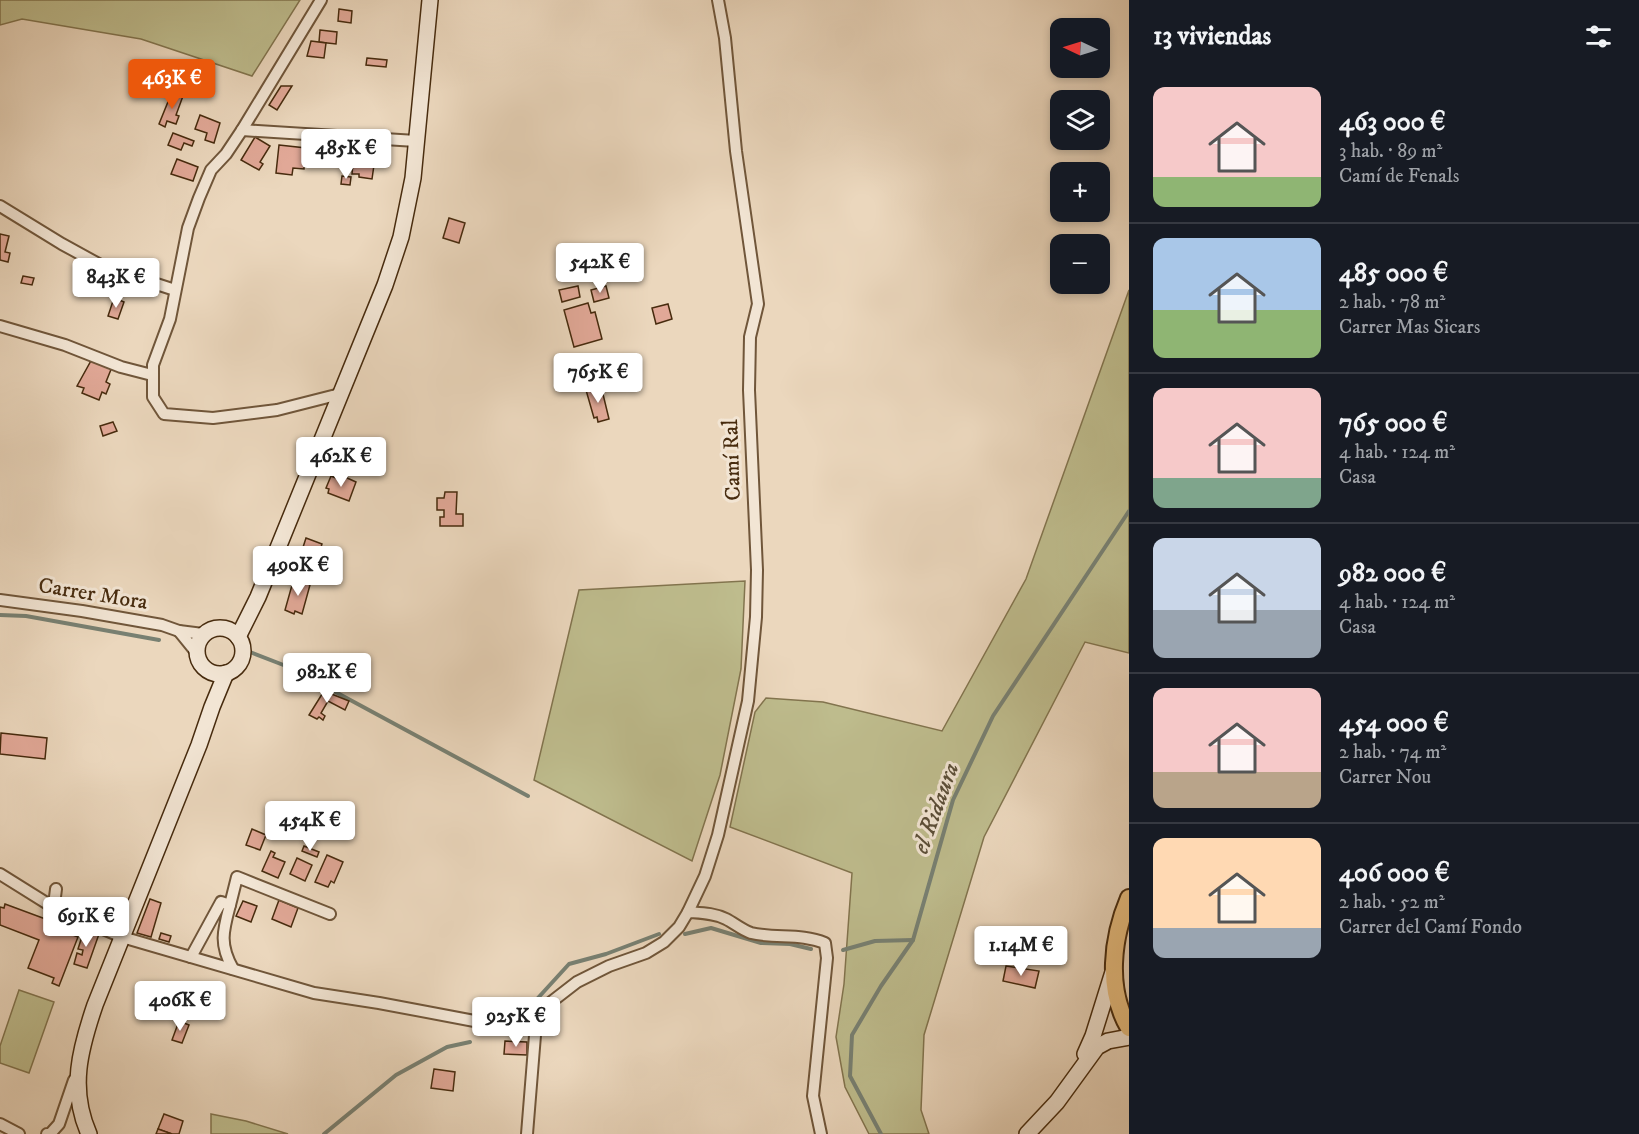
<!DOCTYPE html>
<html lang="es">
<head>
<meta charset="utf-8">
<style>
  :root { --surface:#171b24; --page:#242831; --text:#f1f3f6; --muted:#9ea1a6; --line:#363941; --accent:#ea580c }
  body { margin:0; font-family:"IM FELL DW Pica",serif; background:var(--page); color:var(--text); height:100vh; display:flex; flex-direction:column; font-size:22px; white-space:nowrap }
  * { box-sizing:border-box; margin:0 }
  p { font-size:20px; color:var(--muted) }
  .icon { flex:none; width:33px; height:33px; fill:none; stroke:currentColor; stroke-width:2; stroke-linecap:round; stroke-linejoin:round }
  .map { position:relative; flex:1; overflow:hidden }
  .details { display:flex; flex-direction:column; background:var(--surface); width:510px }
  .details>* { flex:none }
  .needle { width:39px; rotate:274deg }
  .tools { position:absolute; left:1050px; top:18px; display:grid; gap:12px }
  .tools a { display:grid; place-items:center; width:60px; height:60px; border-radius:12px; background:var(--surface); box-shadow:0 3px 9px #0003; font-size:30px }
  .price { position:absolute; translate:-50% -51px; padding:0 14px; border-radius:6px; background:#fff; color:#222; font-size:20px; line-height:39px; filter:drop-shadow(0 2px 3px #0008) }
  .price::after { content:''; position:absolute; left:50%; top:36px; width:18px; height:14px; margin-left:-9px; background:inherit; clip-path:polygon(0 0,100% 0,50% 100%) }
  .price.active { background:var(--accent); color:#fff }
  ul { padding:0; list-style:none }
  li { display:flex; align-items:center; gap:18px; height:150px; padding:0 24px }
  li+li { border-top:2px solid var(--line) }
  li span { display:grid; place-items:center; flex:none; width:168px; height:120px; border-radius:12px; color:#555 }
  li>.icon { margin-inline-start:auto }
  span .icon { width:72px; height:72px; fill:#fffc; stroke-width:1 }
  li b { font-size:26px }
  h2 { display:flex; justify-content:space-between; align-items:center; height:72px; padding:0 24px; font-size:26px }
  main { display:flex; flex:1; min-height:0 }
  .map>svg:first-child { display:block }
</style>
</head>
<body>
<main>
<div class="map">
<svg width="1129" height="1134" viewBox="0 0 1129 1134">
  <rect width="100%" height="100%" fill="#ebd7bd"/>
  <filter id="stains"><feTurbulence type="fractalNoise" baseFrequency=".00333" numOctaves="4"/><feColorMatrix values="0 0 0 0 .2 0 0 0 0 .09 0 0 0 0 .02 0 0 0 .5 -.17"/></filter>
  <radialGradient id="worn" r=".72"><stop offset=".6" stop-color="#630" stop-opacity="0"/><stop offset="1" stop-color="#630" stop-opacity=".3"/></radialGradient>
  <g fill="#bebc8d" stroke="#82744e" stroke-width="1.5">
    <polygon points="0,0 300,0 252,76 141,39 22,19 0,25"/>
    <polygon points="1129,290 1129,653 1085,642 984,837 924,1035 921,1110 929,1134 869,1134 845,1087 836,1037 844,984 852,873 730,827 755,712 766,698 823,702 942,731 1026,579"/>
    <polygon points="745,581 741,669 720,775 692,861 534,780 579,590"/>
    <polygon points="19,990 54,1002 29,1073 0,1063 0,1046"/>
    <polygon points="211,1114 246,1121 288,1134 211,1134"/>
  </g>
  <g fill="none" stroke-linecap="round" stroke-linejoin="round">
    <g stroke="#788072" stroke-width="4">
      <polyline points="0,615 26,616 159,640"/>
      <polyline points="250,652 286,666"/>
      <polyline points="304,675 528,796"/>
      <polyline points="685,934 711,928 761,943 790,944 811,949"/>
      <polyline points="843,950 875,941 913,940"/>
      <polyline points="496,1011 527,1010 569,964 606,954 659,934"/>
      <polyline points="324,1134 396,1075 447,1047 470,1042"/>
      <polyline points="881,1134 850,1076 852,1035 881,986 913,940 953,800 993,716 1129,511"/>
    </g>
  </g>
  <g fill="#e1a897" stroke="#472b0e" stroke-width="1.5">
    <polygon points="339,9 352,11 351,23 338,21"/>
    <polygon points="320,30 337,32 336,44 319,42"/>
    <polygon points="311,41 326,43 324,58 307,56"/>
    <polygon points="367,58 387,60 386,67 366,65"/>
    <polygon points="281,86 292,86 277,110 269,105"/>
    <polygon points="172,92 183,96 176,115 179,116 176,124 167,121 165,127 159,124"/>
    <polygon points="200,115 220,123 214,143 205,140 207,133 195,129"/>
    <polygon points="173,133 194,141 192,146 184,143 181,150 168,145"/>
    <polygon points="255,137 270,146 260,162 263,164 259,170 241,160"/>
    <polygon points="344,141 377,144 377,151 343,148"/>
    <polygon points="279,145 306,148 304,169 293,168 292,175 276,173"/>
    <polygon points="349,149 381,152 379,165 353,163 353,155 348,155"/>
    <polygon points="177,159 198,167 193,181 171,174"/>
    <polygon points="353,163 374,165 372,179 359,177 359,174 352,174"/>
    <polygon points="342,176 351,177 350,185 341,184"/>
    <polygon points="449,218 465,223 459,243 443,238"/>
    <polygon points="0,234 9,236 5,252 10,253 8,262 0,260"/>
    <polygon points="23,276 34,278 32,285 21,283"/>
    <polygon points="578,286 580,297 562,302 559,290"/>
    <polygon points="606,286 609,298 594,302 591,290"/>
    <polygon points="114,298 124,302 118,319 108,316"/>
    <polygon points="588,303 591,313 595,312 602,339 574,347 564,310"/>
    <polygon points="668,304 672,319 656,324 652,308"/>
    <polygon points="92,359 112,367 106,382 110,384 106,394 102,392 99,400 82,393 84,388 77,386"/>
    <polygon points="601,386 609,419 598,422 597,417 594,418 586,390"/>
    <polygon points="113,422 117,431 103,436 100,426"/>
    <polygon points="331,476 343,481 345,477 356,482 349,501 328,493 329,489 326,488"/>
    <polygon points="445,492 457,492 456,514 463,514 463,526 440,526 440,517 444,517 444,510 437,510 437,498 444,498"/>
    <polygon points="306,538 322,544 318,557 323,559 321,565 317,563 313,573 296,569"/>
    <polygon points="294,578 310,585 302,614 295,611 294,614 285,610"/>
    <polygon points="324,691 349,701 345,710 328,701 321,713 325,716 323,720 319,717 317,719 309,715"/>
    <polygon points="1,733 47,738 45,759 0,754"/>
    <polygon points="252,829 266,835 260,850 246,845"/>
    <polygon points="304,846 319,852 317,857 302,851"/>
    <polygon points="271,851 275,853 273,857 285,862 278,878 262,871"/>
    <polygon points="327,855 343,862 334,883 331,881 328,887 315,882"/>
    <polygon points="297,858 312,865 305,881 290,874"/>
    <polygon points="150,899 161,903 151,937 137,933"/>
    <polygon points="279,900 298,908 291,927 272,919"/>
    <polygon points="243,901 257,906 251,922 236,916"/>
    <polygon points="5,904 67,927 65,932 78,937 59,986 52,983 54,978 28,968 39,940 0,925 0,907 4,908"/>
    <polygon points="85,927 90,928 89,931 99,934 87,968 74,964 77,953 82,955 83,950 78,949"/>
    <polygon points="161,933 171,936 169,942 159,939"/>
    <polygon points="1006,966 1039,971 1035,988 1003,981"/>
    <polygon points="186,1007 193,1009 190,1017 183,1014"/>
    <polygon points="179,1021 189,1025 182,1043 172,1040"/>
    <polygon points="505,1041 527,1042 527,1055 504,1054"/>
    <polygon points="434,1069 455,1072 453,1091 431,1088"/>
    <polygon points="164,1114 183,1121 179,1134 172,1134 158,1129"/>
    <polygon points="158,1129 172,1134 156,1134"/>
  </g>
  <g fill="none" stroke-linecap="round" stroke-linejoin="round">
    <g stroke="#70563a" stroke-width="14">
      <g id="street">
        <polyline points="321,0 242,130 226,154 211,170 199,198 188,228 170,319 153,365 153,397 164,414 213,418 277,410 340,394"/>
        <polyline points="242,130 416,141"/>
        <polyline points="0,206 62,244 104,267 175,290"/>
        <polyline points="0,326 65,345 121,367 152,375"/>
        <polyline points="0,600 82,611 162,625 179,631 203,634"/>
        <polyline points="179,631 196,652"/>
        <polyline points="0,874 48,904"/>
        <polyline points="56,889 54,905 63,912 122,937 314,993 379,1003 485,1023 536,1023 546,1006 577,982 609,966 646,953 664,942 679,927 688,912 705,876 718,835 748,701 756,617 757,570 749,390 750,337 758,304 736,151 725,38 718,0"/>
        <polyline points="230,905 237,877 330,914"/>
        <path d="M688,912c13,1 26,1 38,7 8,4 16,11 25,14 25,6 50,0 74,10l2,15 -14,138 8,38"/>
        <path d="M191,957l30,-55 9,3c-7,26 -11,39 3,64"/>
        <polyline points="0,1124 19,1134"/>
        <polyline points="47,1134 50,1134 59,1124 74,1080"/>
        <polyline points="527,1134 536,1023"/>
      </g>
    </g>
    <g stroke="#472b0e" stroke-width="18">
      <g id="secondary">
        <circle cx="220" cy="651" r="23"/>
        <polyline points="238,637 258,597 385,285 401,237 413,178 430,0"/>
        <polyline points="1085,1054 1093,1036 1113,972"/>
        <path d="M89,1134c-20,-45 -9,-85 6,-129l104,-260 13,-38 14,-34"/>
        <polyline points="1027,1134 1057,1102 1097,1047 1108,1041 1129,1037"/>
      </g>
    </g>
    <g stroke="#472b0e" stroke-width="20">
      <path id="primary" d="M1129,898c-17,40 -23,91 0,130"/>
    </g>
    <use href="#street" stroke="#f2e5d4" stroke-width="10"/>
    <use href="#secondary" stroke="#f2e5d4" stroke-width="15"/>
    <use href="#primary" stroke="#e6bc7e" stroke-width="16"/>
  </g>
  <g text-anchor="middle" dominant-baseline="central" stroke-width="6" stroke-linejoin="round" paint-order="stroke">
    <g font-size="22" fill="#472b0e" stroke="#f2e5d4">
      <text transform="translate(732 460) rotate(-92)">Camí Ral</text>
      <text transform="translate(93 594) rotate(9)">Carrer Mora</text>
    </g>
    <g font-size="24" font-style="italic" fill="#5b4e38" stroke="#f2e5d4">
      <text transform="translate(936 808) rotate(-70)">el Ridaura</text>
    </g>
  </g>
  <rect width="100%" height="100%" filter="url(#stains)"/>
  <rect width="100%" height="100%" fill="url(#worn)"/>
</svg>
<div class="tools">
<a><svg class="needle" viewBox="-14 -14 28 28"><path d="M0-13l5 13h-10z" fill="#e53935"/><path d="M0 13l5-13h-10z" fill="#9ea1a6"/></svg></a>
<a><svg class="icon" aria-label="layers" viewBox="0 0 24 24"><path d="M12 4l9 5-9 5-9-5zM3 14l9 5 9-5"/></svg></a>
<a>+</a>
<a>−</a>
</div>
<b class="price active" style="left:172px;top:110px">463K €</b>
<b class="price" style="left:346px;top:180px">485K €</b>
<b class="price" style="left:600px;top:294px">542K €</b>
<b class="price" style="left:116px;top:309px">843K €</b>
<b class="price" style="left:598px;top:404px">765K €</b>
<b class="price" style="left:341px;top:488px">462K €</b>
<b class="price" style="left:298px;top:597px">490K €</b>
<b class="price" style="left:327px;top:704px">982K €</b>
<b class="price" style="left:310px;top:852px">454K €</b>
<b class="price" style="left:86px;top:948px">691K €</b>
<b class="price" style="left:1021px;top:977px">1.14M €</b>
<b class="price" style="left:180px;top:1032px">406K €</b>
<b class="price" style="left:516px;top:1048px">925K €</b>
</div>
<section class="details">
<h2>13 viviendas<svg class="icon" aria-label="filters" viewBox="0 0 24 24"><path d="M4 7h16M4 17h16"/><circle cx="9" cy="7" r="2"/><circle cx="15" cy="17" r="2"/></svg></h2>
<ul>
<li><span style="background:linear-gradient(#f6c9c9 75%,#8fb573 0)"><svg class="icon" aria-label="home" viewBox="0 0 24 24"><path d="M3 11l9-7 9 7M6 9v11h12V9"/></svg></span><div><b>463 000 €</b><p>3 hab. · 89 m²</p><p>Camí de Fenals</p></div></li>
<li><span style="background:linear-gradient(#a9c7e8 60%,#8fb573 0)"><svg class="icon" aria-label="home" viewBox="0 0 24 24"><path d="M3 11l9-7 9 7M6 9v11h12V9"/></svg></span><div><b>485 000 €</b><p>2 hab. · 78 m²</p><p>Carrer Mas Sicars</p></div></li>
<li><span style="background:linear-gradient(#f6c9c9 75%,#7fa58c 0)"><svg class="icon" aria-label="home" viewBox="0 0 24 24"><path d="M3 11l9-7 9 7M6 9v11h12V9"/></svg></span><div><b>765 000 €</b><p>4 hab. · 124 m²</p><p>Casa</p></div></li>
<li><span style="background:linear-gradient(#c9d6e8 60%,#9aa5b1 0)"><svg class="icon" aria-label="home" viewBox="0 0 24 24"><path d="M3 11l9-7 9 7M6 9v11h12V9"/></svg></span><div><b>982 000 €</b><p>4 hab. · 124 m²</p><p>Casa</p></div></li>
<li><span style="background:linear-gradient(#f6c9c9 70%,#b9a48a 0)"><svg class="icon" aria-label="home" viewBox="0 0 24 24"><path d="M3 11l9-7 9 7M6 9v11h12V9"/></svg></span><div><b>454 000 €</b><p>2 hab. · 74 m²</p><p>Carrer Nou</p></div></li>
<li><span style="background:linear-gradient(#ffd9b3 75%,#9aa5b1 0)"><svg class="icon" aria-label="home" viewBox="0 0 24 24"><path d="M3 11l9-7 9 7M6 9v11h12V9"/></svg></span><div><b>406 000 €</b><p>2 hab. · 52 m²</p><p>Carrer del Camí Fondo</p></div></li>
</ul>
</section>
</main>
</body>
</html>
